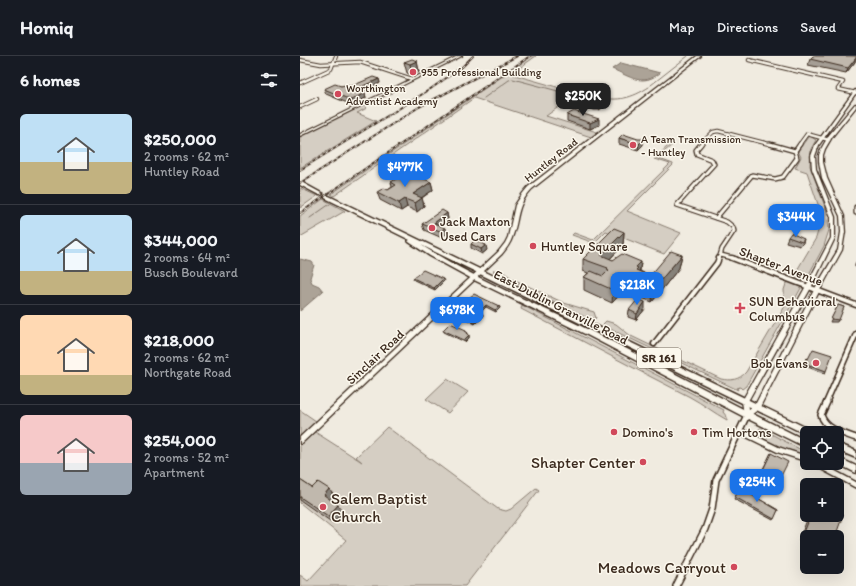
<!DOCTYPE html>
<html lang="en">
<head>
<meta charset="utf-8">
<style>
  :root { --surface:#171b24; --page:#20242c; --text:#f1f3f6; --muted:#9ea1a6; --line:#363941; --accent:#1a73e8 }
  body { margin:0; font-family:Itim,sans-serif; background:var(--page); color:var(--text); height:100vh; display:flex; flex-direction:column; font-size:15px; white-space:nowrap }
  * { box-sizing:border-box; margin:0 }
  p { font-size:13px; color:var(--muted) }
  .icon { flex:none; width:22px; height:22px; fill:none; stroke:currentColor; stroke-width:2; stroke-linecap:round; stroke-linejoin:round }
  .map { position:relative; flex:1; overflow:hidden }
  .drawer { display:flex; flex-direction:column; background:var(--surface); width:300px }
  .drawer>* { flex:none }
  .tools { position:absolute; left:500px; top:370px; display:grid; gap:8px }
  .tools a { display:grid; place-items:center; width:44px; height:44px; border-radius:6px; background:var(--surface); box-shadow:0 4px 16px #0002; font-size:20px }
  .price { position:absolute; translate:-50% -34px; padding:0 9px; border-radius:8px; background:var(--accent); color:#fff; font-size:13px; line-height:26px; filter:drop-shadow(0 1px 2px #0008) }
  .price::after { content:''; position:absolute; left:50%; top:24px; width:12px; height:9px; margin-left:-6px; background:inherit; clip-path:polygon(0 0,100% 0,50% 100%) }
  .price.selected { background:#222; color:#fff }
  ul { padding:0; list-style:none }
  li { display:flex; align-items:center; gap:12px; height:100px; padding:0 20px }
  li+li { border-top:1px solid var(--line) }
  li span { display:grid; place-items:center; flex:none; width:112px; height:80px; border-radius:6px; color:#555 }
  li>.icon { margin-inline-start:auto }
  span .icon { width:48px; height:48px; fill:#fffc; stroke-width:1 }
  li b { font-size:17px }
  h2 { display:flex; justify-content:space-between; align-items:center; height:48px; padding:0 20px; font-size:17px }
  header { display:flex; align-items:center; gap:24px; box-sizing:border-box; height:56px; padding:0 20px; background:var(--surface); border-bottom:1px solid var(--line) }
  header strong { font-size:19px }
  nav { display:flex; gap:22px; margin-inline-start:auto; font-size:14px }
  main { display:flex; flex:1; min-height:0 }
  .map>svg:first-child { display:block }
</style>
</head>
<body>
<header>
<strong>Homiq</strong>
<nav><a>Map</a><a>Directions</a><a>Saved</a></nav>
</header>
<main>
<section class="drawer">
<h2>6 homes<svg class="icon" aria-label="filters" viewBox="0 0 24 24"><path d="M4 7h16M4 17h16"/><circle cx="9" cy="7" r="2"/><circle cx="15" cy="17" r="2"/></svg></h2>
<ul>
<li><span style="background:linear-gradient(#bfe0f5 60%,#c2b280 0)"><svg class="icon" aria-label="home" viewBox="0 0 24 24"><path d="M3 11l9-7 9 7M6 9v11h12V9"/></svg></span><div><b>$250,000</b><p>2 rooms · 62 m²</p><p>Huntley Road</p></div></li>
<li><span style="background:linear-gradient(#bfe0f5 70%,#c2b280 0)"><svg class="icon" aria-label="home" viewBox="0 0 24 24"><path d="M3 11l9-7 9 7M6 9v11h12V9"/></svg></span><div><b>$344,000</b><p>2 rooms · 64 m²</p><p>Busch Boulevard</p></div></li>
<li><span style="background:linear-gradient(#ffd9b3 75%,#c2b280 0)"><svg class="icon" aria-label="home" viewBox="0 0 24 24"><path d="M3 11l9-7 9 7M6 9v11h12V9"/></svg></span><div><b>$218,000</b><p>2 rooms · 62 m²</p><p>Northgate Road</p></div></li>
<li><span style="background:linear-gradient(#f6c9c9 60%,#9aa5b1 0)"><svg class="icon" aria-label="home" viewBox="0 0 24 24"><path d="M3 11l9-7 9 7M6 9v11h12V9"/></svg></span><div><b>$254,000</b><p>2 rooms · 52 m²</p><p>Apartment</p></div></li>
</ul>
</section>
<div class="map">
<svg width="556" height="530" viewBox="0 0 556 530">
  <rect width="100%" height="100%" fill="#f0ebe0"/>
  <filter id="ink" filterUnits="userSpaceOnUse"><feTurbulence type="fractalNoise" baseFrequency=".025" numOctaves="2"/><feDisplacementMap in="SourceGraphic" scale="8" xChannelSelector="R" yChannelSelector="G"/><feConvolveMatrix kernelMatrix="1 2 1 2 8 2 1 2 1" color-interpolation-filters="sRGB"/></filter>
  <g filter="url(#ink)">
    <g fill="#d5cec3" stroke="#887c70">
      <polygon points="232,0 236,0 211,18 278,37 246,60 300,77 294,82 174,42 34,140 31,138"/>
      <polygon points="90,36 92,37 65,50 67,52 57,57 76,65 0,112 0,81"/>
      <polygon points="510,80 516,84 511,93 510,110 527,156 529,174 524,190 508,220 501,224 493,221 516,182 520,168 521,157 507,116 495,112 501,101 498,95 508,81"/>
      <polygon points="369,89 372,89 357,102 373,108 373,109 327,155 381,177 364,198 306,175 294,187 272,179 274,177 293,184 370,108 354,103"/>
      <polygon points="0,132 17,140 0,152"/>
      <polygon points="23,143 45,155 0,181 0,160"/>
      <polygon points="199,213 213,223 264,247 294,256 296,262 291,264 193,215"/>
      <path d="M489,226l8,2 4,4 -1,2 -54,96 -4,3 -2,-2 -3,1 1,2 -134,-64 -1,-2 3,-3 10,3 15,12 90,43c10,2 18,1 25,-7l39,-66 -1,-16 2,-6z"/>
      <path d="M222,249l202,105 -1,2 4,5v3c-13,-7 -24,-16 -37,-23 -57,-29 -113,-59 -169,-88z"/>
      <polygon points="147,323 168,336 148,357 126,343"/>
      <polygon points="0,354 16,365 15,376 62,406 56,401 87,371 198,453 206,455 211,453 236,432 239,434 165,530 0,530 0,519 8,525 46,484 0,447"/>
      <polygon points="460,372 507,397 507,401 493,395 480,392 456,379"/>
    </g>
    <g fill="#aca397" stroke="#7f7367">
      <path d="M321,7l39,10c-18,14 -29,4 -48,-4z"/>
      <polygon points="0,203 12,206 14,209 10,222 12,227 19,230 23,235 0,255"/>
    </g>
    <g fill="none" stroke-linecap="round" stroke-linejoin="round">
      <g stroke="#7f7367" stroke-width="1">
        <polyline points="351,29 388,0"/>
        <path d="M298,41c20,5 34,1 51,-10"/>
        <polyline points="184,42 209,24 213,23 258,35 278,35 289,38"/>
        <polyline points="10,162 30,148"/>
      </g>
      <g stroke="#3b2a1e" stroke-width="4.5">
        <g id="street-far3">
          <polyline points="0,4 21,8 60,6 112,23"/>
          <polyline points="449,4 543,26 538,33 556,37"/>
          <polyline points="0,27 31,13 36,0"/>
          <polyline points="0,51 17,43"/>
          <polyline points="400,89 413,76 418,75 473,89"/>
          <polyline points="499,89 507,78 529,84"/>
        </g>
      </g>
      <g stroke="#3b2a1e" stroke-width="5.5">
        <g id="street-far2">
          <polyline points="401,88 396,94 397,98 412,104 414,108 377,149 427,166 433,171 434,175 422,193 419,203"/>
          <polyline points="470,88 495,95"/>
          <polyline points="556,151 556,157"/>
          <polyline points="416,162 452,119 475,123 483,121 497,102 495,95 500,88"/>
          <polyline points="421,199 436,203"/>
        </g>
      </g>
      <g stroke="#3b2a1e" stroke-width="7">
        <g id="street-far1">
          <polyline points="432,202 556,249"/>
          <polyline points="354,288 417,207 419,202"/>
          <polyline points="526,347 556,278"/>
        </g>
      </g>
      <g stroke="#3b2a1e" stroke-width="8">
        <g id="street">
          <path d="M527,346l-6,13c5,15 22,18 35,23"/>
          <polyline points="440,375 479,394 507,403"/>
          <polyline points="515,407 556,429"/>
          <polyline points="376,530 405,473 412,453 416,424 447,359"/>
        </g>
      </g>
      <g stroke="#3b2a1e" stroke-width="2.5">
        <g id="secondary">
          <polygon points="158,0 162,0 0,80 0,78"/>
          <path d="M397,0h4l-169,133c-17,18 -12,29 -20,49 -2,6 -6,11 -10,16l-200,189 -2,1v-7l198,-185 7,-9 3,-6 7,-32 8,-12 5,-6z"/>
          <polygon points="555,34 556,34 556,37 519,89 515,100 516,113 535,161 535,182 512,230 448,345 449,353 455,349 514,234 538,194 541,176 540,160 522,122 519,106 519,99 521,93 529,79 555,48 556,48 556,51 532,81 525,93 523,99 523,106 527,122 544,160 545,176 542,194 520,234 459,353 447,362 445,361 444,359 442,345 506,230 531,182 531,161 512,113 511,100 515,89"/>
        </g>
      </g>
      <g stroke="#3b2a1e" stroke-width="3">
        <g id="primary">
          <polygon points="0,127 3,127 23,138 21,139 19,139 0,129"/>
          <path d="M25,140h4l484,235 1,2h-7v2l-386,-190c54,34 113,58 170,86 73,36 144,75 216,110v7l-57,-28 -163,-85 -113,-55 -44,-24 -21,-14 -1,-1 2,-1 -85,-42z"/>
          <polygon points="537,387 556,395 556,402 537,394"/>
          <polygon points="537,401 556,410 556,417 536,407 537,407"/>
        </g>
      </g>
      <use href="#street-far3" stroke="#fbf7ec" stroke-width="2.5"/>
      <use href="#street-far2" stroke="#fbf7ec" stroke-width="3"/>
      <use href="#street-far1" stroke="#fbf7ec" stroke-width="4"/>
      <use href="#street" stroke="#fbf7ec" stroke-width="5"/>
      <use href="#secondary" fill="#fbf7ec" fill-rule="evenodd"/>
      <use href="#primary" fill="#fbf7ec" fill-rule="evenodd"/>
      <g stroke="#3b2a1e" stroke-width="2">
        <g id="rail">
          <polyline points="0,114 129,34 162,11 173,0"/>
          <polyline points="0,127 119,51 217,0"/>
          <polyline points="0,157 230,0"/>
        </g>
      </g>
      <use href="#rail" stroke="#fbf7ec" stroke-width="1" stroke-dasharray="3" stroke-linecap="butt"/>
    </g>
    <g fill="#a59e95" stroke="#3b2a1e">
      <polygon points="556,0 555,6 546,17 508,9 510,3"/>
      <polygon points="117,5 119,16 112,19 107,17 104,6"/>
      <polygon points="79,23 80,27 62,36 65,37 66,42 52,49 26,38 24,33 41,30 52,30"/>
      <polygon points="299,40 299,42 302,43 302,45 303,45 303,51 299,54 294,54 279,48 279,42"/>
      <polygon points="267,59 299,69 290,73 267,65"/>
      <polygon points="319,82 343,89 338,94 319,88"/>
      <polygon points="91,126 131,126 133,134 122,142 124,150 117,156 107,151 101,155 80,144 77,136 88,134 92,131"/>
      <polygon points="147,157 148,163 140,170 146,178 142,182 124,174 122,168"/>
      <polygon points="324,176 323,189 310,203 313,204 341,206 340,215 350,220 382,199 379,212 352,246 340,241 340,239 327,233 324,234 312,247 284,234 284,221 288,217 283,215 283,203"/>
      <polygon points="488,181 504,183 503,187 500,190 486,186"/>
      <polygon points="171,188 187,194 182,198 171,192"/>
      <polygon points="556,206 556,211 555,211 555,208"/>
      <polygon points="113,222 144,225 135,234 114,224"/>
      <polygon points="170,241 199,250 200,252 196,256 186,251 180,257 183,260 175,268 161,260 161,258 174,253 180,248 171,243"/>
      <polygon points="538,249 544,251 537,266 530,266"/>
      <polygon points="345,253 336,264 328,261 329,254"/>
      <polygon points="143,274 167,276 169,279 169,282 165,286 144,276"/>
      <polygon points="507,302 526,315 525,318 503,309"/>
      <polygon points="471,397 477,428 474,434 469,431 469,430 458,423"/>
      <polygon points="0,424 12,432 35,441 31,445 43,456 33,467 0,444"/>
      <polygon points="440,432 478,454 473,464 434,443"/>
      <polygon points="509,459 537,459 507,481 507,489 499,484"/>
    </g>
    <g fill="#868179" stroke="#3b2a1e">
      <polygon points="556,2 555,6 546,17 548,12"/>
      <polygon points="117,5 119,16 112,19 110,8"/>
      <polygon points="79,23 80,27 58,38 56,33"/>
      <polygon points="65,37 66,42 52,49 51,44"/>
      <polygon points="299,40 299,44 302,43 302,46 303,45 303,51 299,54 299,46 298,41"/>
      <polygon points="299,63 299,69 290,73 290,67"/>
      <polygon points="344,83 343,89 338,94 339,88"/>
      <polygon points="131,126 133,134 115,146 113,138"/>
      <polygon points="122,142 124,150 117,156 115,147"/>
      <polygon points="105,143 107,151 101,155 99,147"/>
      <polygon points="147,157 148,163 135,173 134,167"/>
      <polygon points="145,172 146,178 142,182 140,175"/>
      <polygon points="324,176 323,189 303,210 301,199"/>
      <polygon points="186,189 187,194 182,198 181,193"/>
      <polygon points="382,199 379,212 352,246 353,233"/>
      <polygon points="341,206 339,219 335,224 336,211"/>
      <polygon points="328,220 327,233 324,234 312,247 313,234 325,221"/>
      <polygon points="143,223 144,225 135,234 134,232"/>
      <polygon points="345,246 345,253 336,264 337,258"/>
      <polygon points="186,249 186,251 179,258 179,256"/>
      <polygon points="199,250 200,252 196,256 195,254"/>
      <polygon points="183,258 183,260 175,268 175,265"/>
      <polygon points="169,279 169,282 165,286 164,284"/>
      <polygon points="29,433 35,441 29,447 24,439"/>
      <polygon points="38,449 43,456 33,467 28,460"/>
    </g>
    <g fill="#c0b8ad" stroke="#3b2a1e">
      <polygon points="513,0 556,0 556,2 548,12 510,3"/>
      <polygon points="112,3 117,5 110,8 104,6"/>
      <polygon points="73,21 79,23 56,33 65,37 51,44 24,33 35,28 41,30 45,29 52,30"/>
      <polygon points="289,37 299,40 298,41 302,43 299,44 303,45 299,48 295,48 279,42"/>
      <polygon points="274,55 299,63 290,67 267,59"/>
      <polygon points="323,78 338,83 344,83 339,88 319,82"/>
      <polygon points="108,116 131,126 113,138 122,142 115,147 105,143 99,147 77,136 84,132 88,134 96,129 91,126"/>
      <polygon points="142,154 147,157 134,167 145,172 140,175 122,168"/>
      <polygon points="314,172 324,176 301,199 313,204 322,198 341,206 336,211 338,212 336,214 350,220 371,195 382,199 353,233 342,228 343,227 328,220 325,221 313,234 284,221 291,215 303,220 309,214 307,213 308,212 283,203"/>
      <polygon points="491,177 504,183 502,186 488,181"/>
      <polygon points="175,184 186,189 181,193 171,188"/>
      <polygon points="123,214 143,223 134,232 113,222"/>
      <polygon points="174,238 199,250 195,254 186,249 179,256 183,258 175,265 161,258 169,251 174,253 181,246 170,241"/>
      <polygon points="338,243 345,246 337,258 329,254"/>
      <polygon points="538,249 544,251 539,264 531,263"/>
      <polygon points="150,267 166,274 165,275 168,277 167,278 169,279 164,284 143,274"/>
      <polygon points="513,293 532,299 526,315 504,307 507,302 508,303"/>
      <polygon points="471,397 488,406 477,428 472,425 473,424 461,418"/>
      <polygon points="0,424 12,432 18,426 29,433 24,439 38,449 28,460 0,441"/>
      <polygon points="440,432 478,454 474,463 435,441"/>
      <polygon points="537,456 543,459 535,481 507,481 503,479 511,459 537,459"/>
    </g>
  </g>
  <g fill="#d1495b" stroke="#fbf7ec" stroke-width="1.5">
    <circle cx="113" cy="16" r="4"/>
    <circle cx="38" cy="38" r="4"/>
    <circle cx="333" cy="89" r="4"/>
    <circle cx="132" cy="172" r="4"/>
    <circle cx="233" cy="190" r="4"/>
    <path d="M438 246h4v4h4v4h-4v4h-4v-4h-4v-4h4z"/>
    <circle cx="516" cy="307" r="4"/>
    <circle cx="314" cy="376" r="4"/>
    <circle cx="394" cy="376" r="4"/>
    <circle cx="343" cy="406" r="4"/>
    <circle cx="23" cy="451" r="4"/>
    <circle cx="434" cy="511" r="4"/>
  </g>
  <g text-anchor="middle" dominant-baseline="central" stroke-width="3" stroke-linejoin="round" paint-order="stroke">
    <g font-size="11" fill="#3b2a1e" stroke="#fbf7ec" text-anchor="start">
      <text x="121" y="16">955 Professional Building</text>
      <text x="46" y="32">Worthington<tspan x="46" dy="13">Adventist Academy</tspan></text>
      <text x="341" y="83">A Team Transmission<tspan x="341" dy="13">- Huntley</tspan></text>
    </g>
    <g font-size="11" fill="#3b2a1e" stroke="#fbf7ec">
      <text transform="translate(251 104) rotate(-38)">Huntley Road</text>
    </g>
    <rect fill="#fbf7ec" stroke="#75685c" stroke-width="1" x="337" y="292" width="44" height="20" rx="3"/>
    <g font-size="12" font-weight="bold" fill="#3b2a1e">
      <text x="359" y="302">SR 161</text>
    </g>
    <g font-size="13" fill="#3b2a1e" stroke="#fbf7ec" text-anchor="start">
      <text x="140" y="165">Jack Maxton<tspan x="140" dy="15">Used Cars</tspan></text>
      <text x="241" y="190">Huntley Square</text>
      <text x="449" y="245">SUN Behavioral<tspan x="449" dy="15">Columbus</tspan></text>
      <text x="508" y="307" text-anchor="end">Bob Evans</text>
      <text x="322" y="376">Domino's</text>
      <text x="402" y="376">Tim Hortons</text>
    </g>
    <g font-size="13" fill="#3b2a1e" stroke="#fbf7ec">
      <text transform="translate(481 210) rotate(21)">Shapter Avenue</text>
      <text transform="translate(261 251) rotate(27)">East Dublin Granville Road</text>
      <text transform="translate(75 301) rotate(-43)">Sinclair Road</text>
    </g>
    <g font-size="16" fill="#3b2a1e" stroke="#fbf7ec" text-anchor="end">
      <text x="335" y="406">Shapter Center</text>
      <text x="31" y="442" text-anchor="start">Salem Baptist<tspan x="31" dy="18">Church</tspan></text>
      <text x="426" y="511">Meadows Carryout</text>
    </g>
  </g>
</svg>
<div class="tools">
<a><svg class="icon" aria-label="locate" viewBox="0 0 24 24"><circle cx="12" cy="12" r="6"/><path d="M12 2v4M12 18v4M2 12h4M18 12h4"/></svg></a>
<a>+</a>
<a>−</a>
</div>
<b class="price selected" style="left:283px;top:61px">$250K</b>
<b class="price" style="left:105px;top:132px">$477K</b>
<b class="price" style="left:496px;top:182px">$344K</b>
<b class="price" style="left:337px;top:250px">$218K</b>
<b class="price" style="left:157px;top:275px">$678K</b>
<b class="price" style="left:457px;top:447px">$254K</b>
</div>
</main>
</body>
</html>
